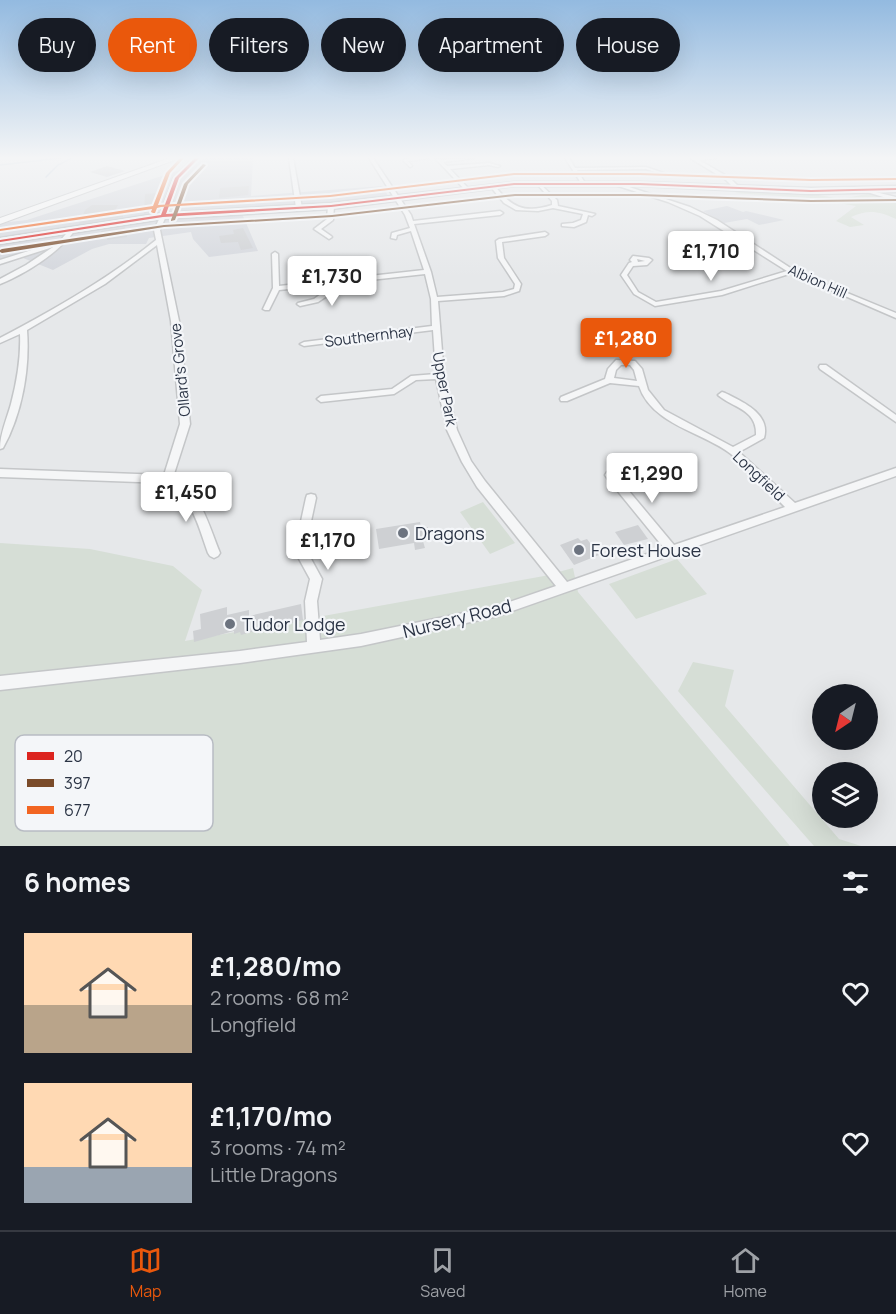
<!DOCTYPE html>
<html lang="en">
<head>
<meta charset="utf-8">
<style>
  :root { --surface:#171b24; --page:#242831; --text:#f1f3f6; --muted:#9ea1a6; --line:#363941; --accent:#ea580c }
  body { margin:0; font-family:Manrope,sans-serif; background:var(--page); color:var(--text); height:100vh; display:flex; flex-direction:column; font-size:22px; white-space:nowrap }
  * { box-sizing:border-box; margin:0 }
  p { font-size:20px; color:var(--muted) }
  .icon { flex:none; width:33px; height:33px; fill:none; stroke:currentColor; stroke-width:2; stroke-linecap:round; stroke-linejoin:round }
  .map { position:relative; height:846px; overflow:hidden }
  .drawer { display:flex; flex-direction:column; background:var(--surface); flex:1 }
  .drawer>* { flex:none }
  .top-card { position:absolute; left:18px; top:18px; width:861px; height:54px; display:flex; gap:12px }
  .needle { width:39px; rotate:215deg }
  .controls { position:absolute; left:812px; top:684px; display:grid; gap:12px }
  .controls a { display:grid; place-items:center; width:66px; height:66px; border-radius:50%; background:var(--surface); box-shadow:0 6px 24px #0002; font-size:30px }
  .price { position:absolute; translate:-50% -51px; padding:0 14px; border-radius:6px; background:#fff; color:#222; font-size:20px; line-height:39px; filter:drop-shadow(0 2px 3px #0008) }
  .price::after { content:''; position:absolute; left:50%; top:36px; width:18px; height:14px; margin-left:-9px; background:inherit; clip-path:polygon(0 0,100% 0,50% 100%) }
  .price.selected { background:var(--accent); color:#fff }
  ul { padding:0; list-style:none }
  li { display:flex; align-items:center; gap:18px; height:150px; padding:0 24px }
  li span { display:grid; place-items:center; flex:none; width:168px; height:120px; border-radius:0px; color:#555 }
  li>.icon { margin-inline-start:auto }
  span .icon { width:72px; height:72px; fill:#fffc; stroke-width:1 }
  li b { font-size:26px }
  h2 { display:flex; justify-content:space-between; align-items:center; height:72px; padding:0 24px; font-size:26px }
  .chip { padding:0 21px; border-radius:27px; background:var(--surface); box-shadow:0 6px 24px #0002; font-size:21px; line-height:54px }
  .chip.selected { background:var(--accent); color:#fff }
  .tabs { display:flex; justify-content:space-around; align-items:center; height:84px; border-top:2px solid var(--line); background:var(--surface); font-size:16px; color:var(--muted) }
  .tabs a { display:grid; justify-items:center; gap:3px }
  .tabs .selected { color:var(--accent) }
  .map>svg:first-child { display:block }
</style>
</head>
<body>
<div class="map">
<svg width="896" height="846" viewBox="0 0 896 846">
  <rect width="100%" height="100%" fill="#e6e8ea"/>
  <g fill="#d4d7dd">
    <polygon points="205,158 253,158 251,196 382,186 389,197 333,204 240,209 258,251 209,257 193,239 191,232 149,238 146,244 109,244 92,249 53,270 18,256 0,261 0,223 27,220 177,171"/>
    <polygon points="727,206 743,212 746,211 784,220 759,225 747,219 724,223 703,211"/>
  </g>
  <g fill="#d6ded6">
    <path d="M751,190l62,4 28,5 31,-6 24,7v19c-17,-8 -28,-10 -45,-2l13,8 -14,2 -14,-6 20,-15 -47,-8 -75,-5z"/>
    <polygon points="483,502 515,543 490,554 460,512"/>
    <polygon points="0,543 90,549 173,566 202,590 185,641 544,576 573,568 578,592 790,846 0,846"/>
    <polygon points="677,559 707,594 636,619 609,584"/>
    <polygon points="693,662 734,670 725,706 839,839 861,846 814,846 678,691"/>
  </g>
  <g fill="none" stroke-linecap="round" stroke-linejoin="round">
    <g stroke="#b4c4d5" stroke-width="1.5">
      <polyline points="0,165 61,158"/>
      <polyline points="46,177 58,165 72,158"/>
    </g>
  </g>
  <g fill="#ced0d3">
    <polygon points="107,166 125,171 107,177 90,172"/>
    <polygon points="249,186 248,195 219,198 220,188"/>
    <polygon points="158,193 156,197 160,197 157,209 144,214 145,194"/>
    <polygon points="92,205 118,205 114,213 122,212 123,217 79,224 85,210"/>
    <polygon points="125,227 127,237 107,240 108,232 101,233 101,231"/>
    <polygon points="243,228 253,248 241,250 238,242 221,243 219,236 234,234 233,230"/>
    <polygon points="420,522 421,528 428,527 430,537 422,538 425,548 415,550 414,543 379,549 376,529"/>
    <polygon points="638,525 648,539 624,545 615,532"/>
    <polygon points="578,538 581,541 587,539 599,555 574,565 560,545"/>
    <polygon points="301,604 303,620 261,632 261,629 241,635 240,632 234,634 234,631 194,642 193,631 201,629 200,614 227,607 227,615 249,610 249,616"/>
  </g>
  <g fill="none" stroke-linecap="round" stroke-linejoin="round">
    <g stroke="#c4c6c8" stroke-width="3">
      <g id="street">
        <polygon points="289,158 293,158 302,208 299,210 296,208"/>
        <path d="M369,158h4l38,57 2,6 87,-10 3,2 -3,2 -86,9 17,48 6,25 66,-5 11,-3 1,-5 -17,-26 -2,-17 3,-2 46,-7 3,2 -3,2 -43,6 2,16 17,26 -2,7 -15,5 -66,5 6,75 13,54 14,31 14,20 82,101 97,-34 -57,-70 -2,-3 2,-3h6l61,73 111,-38c-18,-18 -35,-37 -54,-53 -28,-22 -79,-29 -92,-68l-29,-3 -43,18h-6l-1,-2 1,-2 44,-18 3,-10 8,-9 19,1 7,8 6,21 16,20 69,37 23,-12c1,-26 -23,-27 -38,-40l4,-3 3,1c18,9 46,21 39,45l-25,14 56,51 101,-35v8l-398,140 -137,30 -121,17 -240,27v-14l240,-25 67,-9 -2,-41 5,-22 -12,-22 -1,-17 9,-42 1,-3 4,-1 4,1 1,3 -9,42 3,17 12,22 -5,22 3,39 41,-6 137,-28 58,-20 -79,-99 -15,-25 -15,-32 -11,-51 -20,1 -22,14 -73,8 -4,-3 4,-3 71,-7 19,-13 25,-2 -3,-44 -129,16 -4,-2 4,-2 128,-16 -1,-27 -6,-25 -100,11 3,10 -1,1 -9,6 -18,4 -3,-2 1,-1 16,-4 7,-5 -2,-8 -40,4 -10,20h-4l-2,-1 10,-21 -1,-34 3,-2 3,2 1,32 145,-16 -13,-39 -14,4 -1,4 -5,-1 1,-5 18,-5 -5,-13zM621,365h9l4,5 3,11 -23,-3 2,-8z"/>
        <polygon points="410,158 429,158 408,161 412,166 410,167 403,160"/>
        <polygon points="435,158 441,160 474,158 443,162 447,166 489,163 500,166 498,167 489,165 450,169 468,188 469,189 466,191"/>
        <polygon points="565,158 569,158 575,168 646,167 669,175 667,176 646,169 577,170 585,183 583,184 581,183"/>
        <polygon points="690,158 716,158 699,160 730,178 741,189 736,190 726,180"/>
        <path d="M614,182l76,25 27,13 75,49 26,12 78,32v5l-104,-45 -70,22 -67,11 -21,-12 -13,-19 8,-12 3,-1 -2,-2 3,-4 16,2 3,2 -5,5 -14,1 -6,9 11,17 18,10 65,-11 66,-20 -87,-55 -32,-14 -56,-18v-1zM637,259l8,2 -7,1z"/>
        <path d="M539,183l18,17 1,6 37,8 -3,2 -4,-1 -2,7 -12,5 -12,-1v-2l11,-1 8,-3 2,-6 -30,-6 -15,3 -22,-1 -12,-7 -14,-17 4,-1c17,22 30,29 58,20v-4l-15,-17z"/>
        <polygon points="867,190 896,197 896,201 867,192"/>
        <polygon points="331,204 334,206 333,220 321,229 331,236 332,237 329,239 314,229 327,219 328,206"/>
        <path d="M161,215l5,1 -6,14 19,91 11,103 -17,53c28,14 36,50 47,76l-2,3 -4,2 -4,-2 -2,-3c-9,-25 -16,-57 -42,-70l-166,-6v-8l164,6 16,-51 -9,-103 -14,-76 -52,39 -78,46c3,39 -5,84 -24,118l-3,1c0,-16 7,-30 11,-45 6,-23 10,-47 9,-70l-20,9v-5c55,-29 108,-59 156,-98l-2,-10z"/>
        <path d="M70,229l5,1c-15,22 -50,44 -75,54v-5l26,-14 27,-18 -53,17v-4l60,-19z"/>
        <polygon points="820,365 826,365 896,415 896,422 820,369 819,367"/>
      </g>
    </g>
    <g stroke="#c4c6c8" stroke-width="2">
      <g id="secondary">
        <polygon points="170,158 180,158 0,224 0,218"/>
        <polygon points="193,158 200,158 180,179 167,216 160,218 159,216 173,178"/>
      </g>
    </g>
    <g stroke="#c2c5c8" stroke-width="3">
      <polygon id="primary" points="514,182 640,182 811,188 896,186 896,192 811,194 640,186 514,186 331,209 163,219 0,244 0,238 163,213 331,203"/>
    </g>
    <use href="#street" fill="#f5f6f7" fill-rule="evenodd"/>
    <use href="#secondary" fill="#f8f8f8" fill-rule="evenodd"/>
    <use href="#primary" fill="#f8f8f8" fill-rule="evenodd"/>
    <g stroke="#f4f6f9" stroke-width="4">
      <polygon id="bus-1" points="195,158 199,158 179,178 166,214 331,205 514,183 640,183 811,190 896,188 896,190 811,192 640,185 514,185 331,207 163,217 0,242 0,240 161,215 175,178"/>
    </g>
    <g stroke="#f4f6f9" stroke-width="4">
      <g id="bus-2">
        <polygon points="203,164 206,165 188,184 175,220 171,221 171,220 184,184"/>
        <polygon points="515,194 640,194 811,200 896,199 896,201 811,202 640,196 515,196 332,217 164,227 2,253 0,252 0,250 2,249 164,225 332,215"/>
      </g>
    </g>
    <g stroke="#f4f6f9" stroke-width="4">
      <polygon id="bus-3" points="180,158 184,158 170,173 158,205 330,195 514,173 640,173 811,179 896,178 896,180 811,181 640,175 514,175 330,197 161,207 157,208 155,213 153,213 151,212 152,209 0,231 0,229 153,206 166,173"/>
    </g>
    <use href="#bus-1" fill="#dc241f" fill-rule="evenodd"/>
    <use href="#bus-2" fill="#7a4b2a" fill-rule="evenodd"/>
    <use href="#bus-3" fill="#f26522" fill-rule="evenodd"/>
  </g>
  <linearGradient id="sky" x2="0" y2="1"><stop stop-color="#93bae0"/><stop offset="0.57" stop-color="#f4f5f6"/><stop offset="1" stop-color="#f4f5f6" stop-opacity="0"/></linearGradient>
  <rect width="896" height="277" fill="url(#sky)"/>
  <g fill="#6c737f" stroke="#f4f6f9" stroke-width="2">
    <circle cx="403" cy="533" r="6"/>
    <circle cx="579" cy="550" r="6"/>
    <circle cx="230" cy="624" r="6"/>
  </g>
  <g text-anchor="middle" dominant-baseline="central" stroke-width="4.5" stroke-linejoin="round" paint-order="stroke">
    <g font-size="14" fill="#2b3445" stroke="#f4f6f9">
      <text transform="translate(818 281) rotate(24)">Albion Hill</text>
    </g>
    <g font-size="15" fill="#2b3445" stroke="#f4f6f9">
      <text transform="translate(369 336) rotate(-7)">Southernhay</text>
      <text transform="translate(180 370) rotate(-96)">Ollard's Grove</text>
      <text transform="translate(445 389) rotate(79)">Upper Park</text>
      <text transform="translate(759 476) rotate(43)">Longfield</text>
    </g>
    <g font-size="18" fill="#2b3445" stroke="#f4f6f9" text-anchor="start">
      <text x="415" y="533">Dragons</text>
      <text x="591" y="550">Forest House</text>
      <text x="242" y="624">Tudor Lodge</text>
    </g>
    <g font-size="18" fill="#2b3445" stroke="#f4f6f9">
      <text transform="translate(457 618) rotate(-14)">Nursery Road</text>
    </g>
  </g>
  <rect x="15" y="735" width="198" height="96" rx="9" fill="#f4f6f9" stroke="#b8bcc3" stroke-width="1.5"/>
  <rect x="27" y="752" width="27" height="8" fill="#dc241f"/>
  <rect x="27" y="779" width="27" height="8" fill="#7a4b2a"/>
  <rect x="27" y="806" width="27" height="8" fill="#f26522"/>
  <g font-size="16" fill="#2b3445">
    <text x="64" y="762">20</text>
    <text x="64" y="789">397</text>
    <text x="64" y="816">677</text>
  </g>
</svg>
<div class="controls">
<a><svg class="needle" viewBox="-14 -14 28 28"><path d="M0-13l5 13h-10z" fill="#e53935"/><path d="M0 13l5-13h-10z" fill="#9ea1a6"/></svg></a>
<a><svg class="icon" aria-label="layers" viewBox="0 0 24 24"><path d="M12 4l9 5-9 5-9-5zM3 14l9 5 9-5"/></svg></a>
</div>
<b class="price" style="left:711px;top:282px">£1,710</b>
<b class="price" style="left:332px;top:307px">£1,730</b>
<b class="price selected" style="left:626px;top:369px">£1,280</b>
<b class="price" style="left:652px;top:504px">£1,290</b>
<b class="price" style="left:186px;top:523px">£1,450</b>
<b class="price" style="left:328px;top:571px">£1,170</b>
<div class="top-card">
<a class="chip">Buy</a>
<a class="chip selected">Rent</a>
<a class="chip">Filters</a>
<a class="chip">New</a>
<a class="chip">Apartment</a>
<a class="chip">House</a>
</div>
</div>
<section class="drawer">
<h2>6 homes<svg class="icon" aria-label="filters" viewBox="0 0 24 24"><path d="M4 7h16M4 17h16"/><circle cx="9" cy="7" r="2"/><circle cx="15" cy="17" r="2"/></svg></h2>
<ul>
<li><span style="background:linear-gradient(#ffd9b3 60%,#b9a48a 0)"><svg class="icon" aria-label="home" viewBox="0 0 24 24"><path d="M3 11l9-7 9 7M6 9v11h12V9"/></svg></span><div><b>£1,280/mo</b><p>2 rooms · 68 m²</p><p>Longfield</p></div><svg class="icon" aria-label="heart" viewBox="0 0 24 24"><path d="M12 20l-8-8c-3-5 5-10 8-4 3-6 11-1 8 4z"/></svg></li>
<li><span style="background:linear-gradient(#ffd9b3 70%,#9aa5b1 0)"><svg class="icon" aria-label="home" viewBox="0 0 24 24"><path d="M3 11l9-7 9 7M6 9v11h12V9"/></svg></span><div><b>£1,170/mo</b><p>3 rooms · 74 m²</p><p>Little Dragons</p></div><svg class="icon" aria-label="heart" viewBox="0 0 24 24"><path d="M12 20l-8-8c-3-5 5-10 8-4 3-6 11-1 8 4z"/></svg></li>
</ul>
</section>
<nav class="tabs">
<a class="selected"><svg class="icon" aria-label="map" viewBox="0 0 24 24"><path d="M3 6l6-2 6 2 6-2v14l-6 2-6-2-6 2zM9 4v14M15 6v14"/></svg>Map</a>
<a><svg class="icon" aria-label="saved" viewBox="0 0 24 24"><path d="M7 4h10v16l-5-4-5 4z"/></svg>Saved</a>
<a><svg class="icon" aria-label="home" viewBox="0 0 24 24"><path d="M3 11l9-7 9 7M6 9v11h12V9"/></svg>Home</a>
</nav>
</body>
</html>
